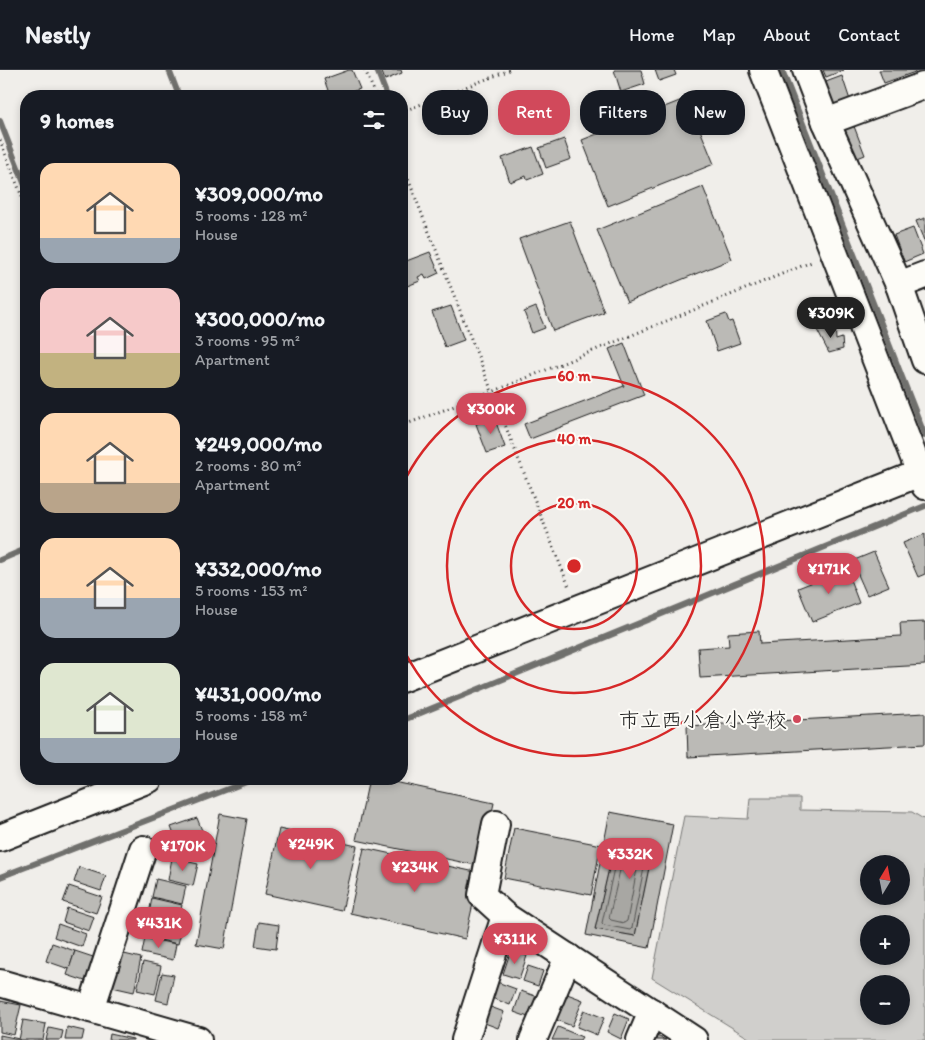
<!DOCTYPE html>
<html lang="en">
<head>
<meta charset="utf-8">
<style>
  :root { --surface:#171b24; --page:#20242c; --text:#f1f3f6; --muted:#9ea1a6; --line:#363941; --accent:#d1495b }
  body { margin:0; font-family:Itim,"Klee One",sans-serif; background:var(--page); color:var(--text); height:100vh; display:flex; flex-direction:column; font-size:19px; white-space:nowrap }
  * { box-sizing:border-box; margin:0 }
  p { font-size:16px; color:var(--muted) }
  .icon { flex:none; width:28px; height:28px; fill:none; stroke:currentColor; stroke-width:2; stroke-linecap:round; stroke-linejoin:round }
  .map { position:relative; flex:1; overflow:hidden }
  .sheet { position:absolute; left:20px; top:20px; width:388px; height:695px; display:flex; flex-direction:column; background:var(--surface); border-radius:20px; box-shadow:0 2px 8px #0003 }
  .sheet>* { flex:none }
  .guide { position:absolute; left:422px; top:20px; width:428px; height:45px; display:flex; gap:10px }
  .needle { width:32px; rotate:10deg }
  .buttons { position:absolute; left:860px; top:785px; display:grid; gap:10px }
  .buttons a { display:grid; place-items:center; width:50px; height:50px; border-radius:50%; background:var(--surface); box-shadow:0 2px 8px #0003; font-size:25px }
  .price { position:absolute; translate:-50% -42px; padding:0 11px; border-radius:18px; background:var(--accent); color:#fff; font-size:16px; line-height:32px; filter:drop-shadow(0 1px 2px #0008) }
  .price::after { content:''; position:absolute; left:50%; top:30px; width:15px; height:11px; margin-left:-8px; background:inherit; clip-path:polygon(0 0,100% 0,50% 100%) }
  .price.selected { background:#222; color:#fff }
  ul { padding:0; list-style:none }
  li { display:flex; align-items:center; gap:15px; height:125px; padding:0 20px }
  li span { display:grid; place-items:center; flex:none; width:140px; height:100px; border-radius:15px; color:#555 }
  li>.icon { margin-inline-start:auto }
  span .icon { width:60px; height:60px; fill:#fffc; stroke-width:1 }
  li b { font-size:21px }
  h2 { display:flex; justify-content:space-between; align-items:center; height:60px; padding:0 20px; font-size:21px }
  .pill { padding:0 18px; border-radius:20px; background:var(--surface); box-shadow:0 2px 8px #0003; font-size:18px; line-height:45px }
  .pill.selected { background:var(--accent); color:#fff }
  header { display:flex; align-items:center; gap:30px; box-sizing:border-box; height:70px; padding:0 25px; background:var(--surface); border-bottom:1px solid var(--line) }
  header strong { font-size:24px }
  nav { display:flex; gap:28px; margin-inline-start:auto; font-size:18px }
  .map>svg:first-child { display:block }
</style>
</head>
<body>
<header>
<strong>Nestly</strong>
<nav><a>Home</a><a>Map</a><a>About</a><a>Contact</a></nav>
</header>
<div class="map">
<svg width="925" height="970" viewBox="0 0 925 970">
  <rect width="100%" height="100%" fill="#f0eeea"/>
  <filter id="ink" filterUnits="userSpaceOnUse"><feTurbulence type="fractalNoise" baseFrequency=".02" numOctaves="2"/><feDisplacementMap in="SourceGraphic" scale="10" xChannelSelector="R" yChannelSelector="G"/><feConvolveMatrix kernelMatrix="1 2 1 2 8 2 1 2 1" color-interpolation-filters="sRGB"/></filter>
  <g filter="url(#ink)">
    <path fill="#d0cfcc" stroke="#767674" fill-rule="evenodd" d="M750,728h50v12l112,2 13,8v220h-173l-100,-62 32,-162 64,3zM869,794h32v32h-32zM869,854h32v32h-32zM869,914h32v32h-32z"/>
    <polygon fill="#a8a7a3" stroke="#706f6d" points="613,781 651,788 635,866 595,859"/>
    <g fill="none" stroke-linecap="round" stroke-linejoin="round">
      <g stroke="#545452" stroke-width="1">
        <polygon points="619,787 643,791 645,793 632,858 630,860 604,855 602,853 616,789"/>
        <polygon points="623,794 636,796 637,799 627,851 624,853 611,850 609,848 621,796"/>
      </g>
      <g stroke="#706f6d" stroke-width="6">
        <polyline points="169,0 179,26"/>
        <polyline points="377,0 387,26"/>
        <polyline points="782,0 925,366"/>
        <polyline points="0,51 26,118"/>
        <polyline points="0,490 26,479"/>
        <polyline points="401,651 925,436"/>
        <polyline points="0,807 254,709"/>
      </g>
    </g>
    <g fill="#bbbab6" stroke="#1c1c1c" fill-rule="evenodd">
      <polygon points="349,0 352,0 360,19 339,26 330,26 324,9"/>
      <polygon points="381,0 401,0 402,3 385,10"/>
      <polygon points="614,0 641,0 645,14 621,22"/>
      <polygon points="655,0 674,0 676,5 659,11"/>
      <polygon points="823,0 844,0 826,7"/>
      <polygon points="879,0 915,0 915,2 884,13"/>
      <polygon points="842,6 850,30 832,36 823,13"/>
      <polygon points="687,28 714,94 608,136 582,70"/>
      <polygon points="852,51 865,85 850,91 837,56"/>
      <polygon points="564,69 571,89 546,98 539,78"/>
      <polygon points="533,77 543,104 527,110 526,106 510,112 502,88"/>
      <polygon points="703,117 732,189 627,232 597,160"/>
      <polygon points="925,148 925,173 916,151"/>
      <polygon points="570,151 604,242 553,261 519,169"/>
      <polygon points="913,158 923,184 904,192 894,165"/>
      <polygon points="430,182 439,203 426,209 424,204 418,207 420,211 407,216 405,212 401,214 401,193"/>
      <polygon points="451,236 464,270 445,277 432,242"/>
      <polygon points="536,237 545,258 532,263 524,242"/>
      <polygon points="726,244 729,252 732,251 740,273 717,281 707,251"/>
      <polygon points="835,253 836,270 842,268 843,279 829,283 817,260"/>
      <polygon points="624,273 644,325 530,369 524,354 624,316 609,279"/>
      <polygon points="494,347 505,377 487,383 476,354"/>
      <polygon points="925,464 925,504 918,507 903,473"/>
      <polygon points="874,482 889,516 867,525 852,491"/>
      <polygon points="846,499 859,533 812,552 798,518"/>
      <polygon points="925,552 925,595 700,608 698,578 729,576 728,563 759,561 760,574 901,566 900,553"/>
      <polygon points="925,643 925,674 688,687 687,656"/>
      <polygon points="369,709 380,709 494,733 480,796 356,770"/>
      <path d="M610,742l63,12 -24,124 -63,-13zM613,781l38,7 -16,78 -40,-7z"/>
      <polygon points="220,744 247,749 224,879 196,874"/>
      <polygon points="197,748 205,768 179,778 171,757"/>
      <polygon points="514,758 601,775 591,825 504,808"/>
      <polygon points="279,759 357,776 342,841 265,824"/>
      <polygon points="364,778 480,803 465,869 350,843"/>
      <polygon points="172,788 198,794 193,816 168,810"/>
      <polygon points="79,797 106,806 101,821 74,812"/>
      <polygon points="156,809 186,816 182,834 152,827"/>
      <polygon points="69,816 102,827 96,843 63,832"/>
      <polygon points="152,828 182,835 177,855 148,849"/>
      <polygon points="67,838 94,847 89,861 63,852"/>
      <polygon points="150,851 182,858 178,874 146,867"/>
      <polygon points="259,852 279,855 276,879 255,876"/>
      <polygon points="58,854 86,864 82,877 54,867"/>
      <polygon points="145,868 176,874 173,890 142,883"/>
      <polygon points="52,873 75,881 69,899 46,891"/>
      <polygon points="511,880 527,886 519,909 503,904"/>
      <polygon points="75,881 96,888 88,912 67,905"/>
      <polygon points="120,883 141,888 134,922 112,917"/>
      <polygon points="143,892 161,896 155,924 137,920"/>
      <polygon points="528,896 543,901 538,916 523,911"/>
      <polygon points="162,903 174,905 168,933 156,930"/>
      <polygon points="497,912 516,919 510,935 492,928"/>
      <polygon points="521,921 538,927 531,948 514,942"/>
      <polygon points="562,922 583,930 572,956 551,948"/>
      <polygon points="0,931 21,935 14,965 0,962"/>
      <polygon points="488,936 504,942 498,958 482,952"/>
      <polygon points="584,940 604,948 597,965 577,957"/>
      <polygon points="615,943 629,949 621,969 607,962"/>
      <polygon points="23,950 46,954 43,970 19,970"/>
      <polygon points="67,957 84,961 82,970 65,970"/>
      <polygon points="558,957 582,967 580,970 552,970"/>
      <polygon points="49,958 63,961 61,970 46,970"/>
      <polygon points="110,964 133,969 133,970 109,970"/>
      <polygon points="0,965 19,969 19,970 0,970"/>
      <polygon points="654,965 666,970 652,970"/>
    </g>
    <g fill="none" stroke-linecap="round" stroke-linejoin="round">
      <g stroke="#1c1c1c" stroke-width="30">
        <g id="minor">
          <polyline points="763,0 925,416"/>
          <polyline points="806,0 826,52 899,215 925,290"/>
          <polyline points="826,52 923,16"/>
          <polyline points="899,215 925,205"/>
          <polyline points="401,609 925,401"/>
          <polyline points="496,754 482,825 505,846 694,970"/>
          <polyline points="0,768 149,709"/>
          <polyline points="0,913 198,970"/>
          <polyline points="91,939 143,779"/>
          <polyline points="465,970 505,846"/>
          <polyline points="533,970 568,887"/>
          <polyline points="640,970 652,942"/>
        </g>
      </g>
      <g stroke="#1c1c1c" stroke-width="3" stroke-dasharray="1 4" stroke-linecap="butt">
        <polyline points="365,0 376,26"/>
        <polyline points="401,42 510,0"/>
        <polyline points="0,70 26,137"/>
        <polyline points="401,91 569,517"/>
        <polyline points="401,356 492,322 814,191"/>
      </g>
      <use href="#minor" stroke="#fdfcf7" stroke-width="26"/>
    </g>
  </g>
  <g fill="none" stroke="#d62828" stroke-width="2.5">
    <circle cx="574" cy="496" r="63"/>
    <circle cx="574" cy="496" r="127"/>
    <path d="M402 416A190 190 0 1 1 402 576"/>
  </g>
  <circle fill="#d1495b" stroke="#fdfcf7" stroke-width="2" cx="797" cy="649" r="5"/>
  <g text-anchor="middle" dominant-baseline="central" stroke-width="4" stroke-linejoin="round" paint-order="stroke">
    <g font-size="21" fill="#1c1c1c" stroke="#fdfcf7" text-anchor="end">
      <text x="787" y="649">市立西小倉小学校</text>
    </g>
  </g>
  <circle cx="574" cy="496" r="8" fill="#d62828" stroke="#fdfcf7" stroke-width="2.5"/>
  <g font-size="15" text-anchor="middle" font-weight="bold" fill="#d62828" stroke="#fdfcf7" stroke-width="4" stroke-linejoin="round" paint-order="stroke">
    <text x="574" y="311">60 m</text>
    <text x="574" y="374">40 m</text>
    <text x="574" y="438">20 m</text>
  </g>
</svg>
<div class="buttons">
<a><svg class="needle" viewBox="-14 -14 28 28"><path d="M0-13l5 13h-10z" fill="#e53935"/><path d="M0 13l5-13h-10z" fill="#9ea1a6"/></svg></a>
<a>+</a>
<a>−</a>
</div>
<b class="price selected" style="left:831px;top:269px">¥309K</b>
<b class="price" style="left:491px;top:365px">¥300K</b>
<b class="price" style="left:829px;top:525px">¥171K</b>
<b class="price" style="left:311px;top:800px">¥249K</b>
<b class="price" style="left:183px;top:802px">¥170K</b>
<b class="price" style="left:630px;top:810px">¥332K</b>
<b class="price" style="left:415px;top:823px">¥234K</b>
<b class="price" style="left:159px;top:879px">¥431K</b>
<b class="price" style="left:515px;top:895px">¥311K</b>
<div class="guide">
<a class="pill">Buy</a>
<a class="pill selected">Rent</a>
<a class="pill">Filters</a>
<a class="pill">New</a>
</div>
<section class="sheet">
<h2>9 homes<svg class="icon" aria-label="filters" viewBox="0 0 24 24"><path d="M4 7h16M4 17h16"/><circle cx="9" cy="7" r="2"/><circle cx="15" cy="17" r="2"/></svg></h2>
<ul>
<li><span style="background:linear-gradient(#ffd9b3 75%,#9aa5b1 0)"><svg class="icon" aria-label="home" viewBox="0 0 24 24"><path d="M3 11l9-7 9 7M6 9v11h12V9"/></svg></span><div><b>¥309,000/mo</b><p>5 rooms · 128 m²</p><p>House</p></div></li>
<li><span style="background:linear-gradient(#f6c9c9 65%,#c2b280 0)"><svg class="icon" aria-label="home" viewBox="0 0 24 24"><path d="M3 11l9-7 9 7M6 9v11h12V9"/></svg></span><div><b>¥300,000/mo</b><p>3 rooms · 95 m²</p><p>Apartment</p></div></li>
<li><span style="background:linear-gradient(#ffd9b3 70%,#b9a48a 0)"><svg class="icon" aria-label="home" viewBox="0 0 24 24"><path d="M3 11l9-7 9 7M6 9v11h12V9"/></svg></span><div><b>¥249,000/mo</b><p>2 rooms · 80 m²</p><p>Apartment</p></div></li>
<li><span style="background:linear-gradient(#ffd9b3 60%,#9aa5b1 0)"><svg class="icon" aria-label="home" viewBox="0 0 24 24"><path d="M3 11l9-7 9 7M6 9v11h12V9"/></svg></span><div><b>¥332,000/mo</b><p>5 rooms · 153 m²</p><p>House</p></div></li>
<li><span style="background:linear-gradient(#dfe7d0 75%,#9aa5b1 0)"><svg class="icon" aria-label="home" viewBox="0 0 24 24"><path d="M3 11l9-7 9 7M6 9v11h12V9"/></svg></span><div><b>¥431,000/mo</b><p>5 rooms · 158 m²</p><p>House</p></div></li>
</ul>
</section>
</div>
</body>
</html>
